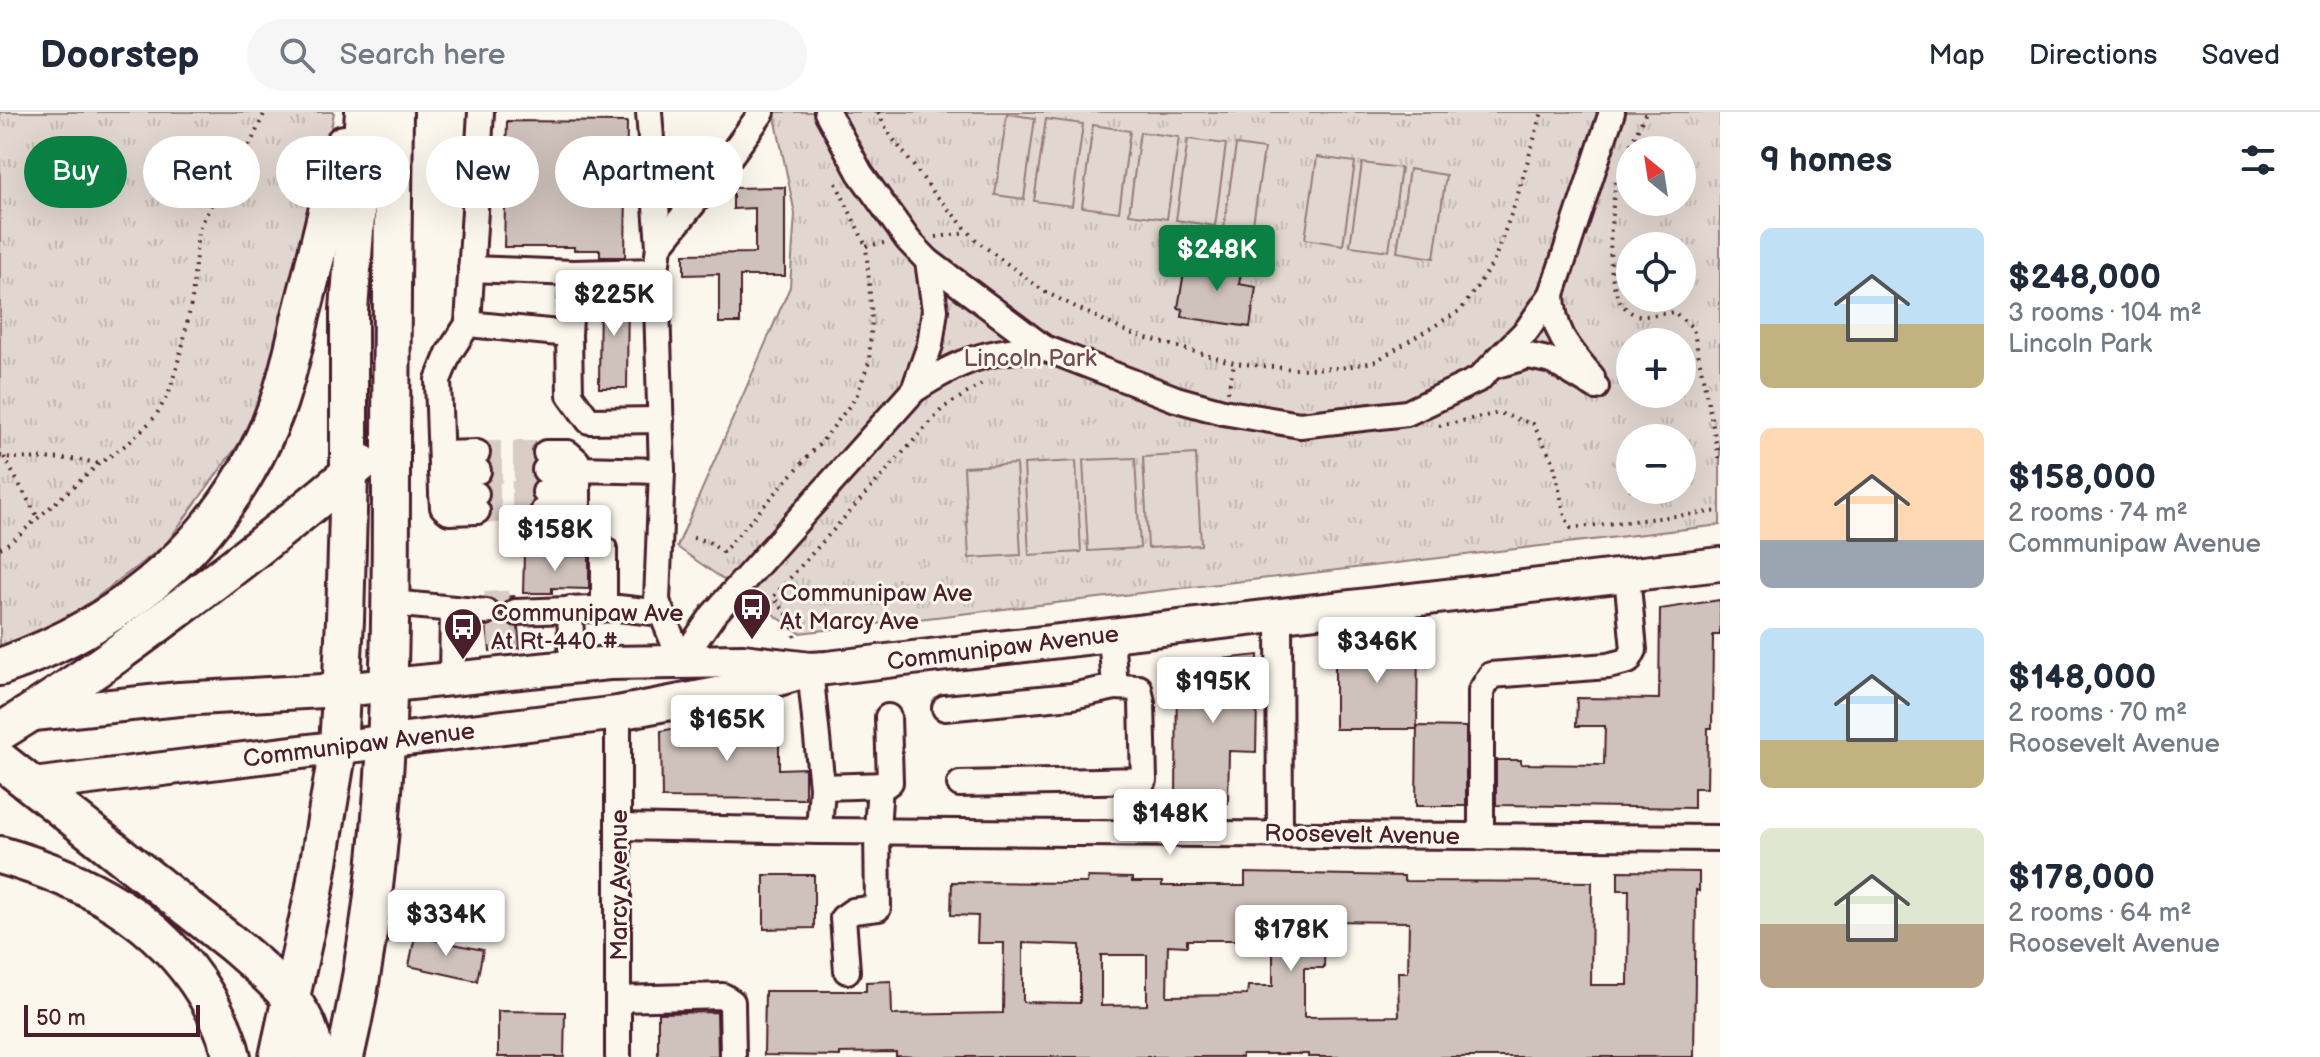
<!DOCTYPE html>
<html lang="en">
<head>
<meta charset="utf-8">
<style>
  :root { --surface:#fff; --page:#f6f6f7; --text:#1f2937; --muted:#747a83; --line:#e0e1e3; --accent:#0b8043 }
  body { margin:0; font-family:"Balsamiq Sans",sans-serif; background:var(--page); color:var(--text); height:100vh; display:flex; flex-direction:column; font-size:30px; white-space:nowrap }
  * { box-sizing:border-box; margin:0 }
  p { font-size:26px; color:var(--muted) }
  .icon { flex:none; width:44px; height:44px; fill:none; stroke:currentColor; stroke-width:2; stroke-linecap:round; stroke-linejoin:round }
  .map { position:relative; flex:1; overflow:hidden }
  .sheet { display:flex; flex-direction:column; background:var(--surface); width:600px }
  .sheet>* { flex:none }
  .top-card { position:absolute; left:24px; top:24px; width:760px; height:72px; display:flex; gap:16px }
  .needle { width:52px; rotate:330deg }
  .tools { position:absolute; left:1616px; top:24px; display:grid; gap:16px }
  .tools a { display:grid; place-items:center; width:80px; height:80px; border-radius:50%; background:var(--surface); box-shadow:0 8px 32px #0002; font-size:40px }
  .scale { position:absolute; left:24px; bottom:20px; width:176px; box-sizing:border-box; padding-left:8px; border:4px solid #4a1f2b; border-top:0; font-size:22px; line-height:28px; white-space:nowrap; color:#4a1f2b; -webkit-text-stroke:6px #fbf7ec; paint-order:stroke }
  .price { position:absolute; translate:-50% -68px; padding:0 18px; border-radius:8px; background:#fff; color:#222; font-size:26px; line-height:52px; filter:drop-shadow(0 2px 4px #0008) }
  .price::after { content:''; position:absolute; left:50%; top:48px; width:24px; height:18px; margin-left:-12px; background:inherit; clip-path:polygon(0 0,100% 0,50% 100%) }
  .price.selected { background:var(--accent); color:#fff }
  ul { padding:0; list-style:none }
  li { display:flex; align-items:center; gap:24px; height:200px; padding:0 40px }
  li span { display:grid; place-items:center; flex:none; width:224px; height:160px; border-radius:12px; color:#555 }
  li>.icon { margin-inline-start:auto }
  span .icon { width:96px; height:96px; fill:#fffc; stroke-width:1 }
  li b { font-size:34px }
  h2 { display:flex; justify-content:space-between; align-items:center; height:96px; padding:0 40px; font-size:34px }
  .chip { padding:0 28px; border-radius:36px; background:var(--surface); box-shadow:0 8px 32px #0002; font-size:28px; line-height:72px }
  .chip.selected { background:var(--accent); color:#fff }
  header { display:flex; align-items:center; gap:48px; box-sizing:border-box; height:112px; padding:0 40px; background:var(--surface); border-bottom:2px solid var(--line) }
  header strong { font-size:38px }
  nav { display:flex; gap:44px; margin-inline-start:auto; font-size:28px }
  .search { width:560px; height:72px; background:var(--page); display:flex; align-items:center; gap:20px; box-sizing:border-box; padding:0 28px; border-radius:44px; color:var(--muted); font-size:30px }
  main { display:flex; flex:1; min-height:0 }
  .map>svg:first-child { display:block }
</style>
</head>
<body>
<header>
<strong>Doorstep</strong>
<div class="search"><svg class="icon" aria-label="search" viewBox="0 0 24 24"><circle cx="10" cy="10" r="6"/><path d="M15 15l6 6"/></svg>Search here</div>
<nav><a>Map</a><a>Directions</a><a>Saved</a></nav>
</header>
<main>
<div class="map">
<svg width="1720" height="945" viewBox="0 0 1720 945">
  <defs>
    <pattern id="park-tufts" width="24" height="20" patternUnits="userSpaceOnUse" patternTransform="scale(2)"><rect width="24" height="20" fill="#e2d7d0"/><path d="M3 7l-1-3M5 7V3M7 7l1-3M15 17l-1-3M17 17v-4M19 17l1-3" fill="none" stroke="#c3b8b3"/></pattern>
  </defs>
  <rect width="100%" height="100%" fill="#fbf7ec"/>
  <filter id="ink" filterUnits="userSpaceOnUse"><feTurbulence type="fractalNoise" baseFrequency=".0125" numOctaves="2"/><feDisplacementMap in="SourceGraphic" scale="16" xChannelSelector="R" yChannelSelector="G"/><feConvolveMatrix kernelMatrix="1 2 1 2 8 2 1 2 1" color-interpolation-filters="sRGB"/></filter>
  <g filter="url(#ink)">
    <g fill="url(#park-tufts)" stroke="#967b7e" stroke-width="2" fill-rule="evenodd">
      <polygon points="0,0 334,0 315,107 254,311 165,433 72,504 0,543"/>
      <path d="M774,0h946v413l-920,108 -123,-86 113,-260 5,-73zM1630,38h52v52h-52zM1630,134h52v52h-52zM1630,230h52v52h-52zM1630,326h52v52h-52z"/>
    </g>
    <g fill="#e2d7d0" stroke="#967b7e" stroke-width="2">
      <polygon points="1007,2 1035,6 1024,87 995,83"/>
      <polygon points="1046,7 1083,12 1072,94 1034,89"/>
      <polygon points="1093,13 1130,19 1119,100 1082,95"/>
      <polygon points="1140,20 1179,25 1167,107 1129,102"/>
      <polygon points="1188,27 1226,32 1215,114 1176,108"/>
      <polygon points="1236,33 1264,37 1252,119 1224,115"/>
      <polygon points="1317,45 1355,50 1343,133 1305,127"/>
      <polygon points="1362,51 1401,56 1389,139 1350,134"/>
      <polygon points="1409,57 1446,63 1434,146 1397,140"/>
      <polygon points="1196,342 1201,433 1148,436 1143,345"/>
      <polygon points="1135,346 1140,436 1088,439 1083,348"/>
      <polygon points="1076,349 1081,440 1029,443 1024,352"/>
      <polygon points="1016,352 1021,443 969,446 964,355"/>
    </g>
    <g fill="#cfc2bc" stroke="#4a1f2b" stroke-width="2" fill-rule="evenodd">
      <polygon points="507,9 627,10 625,145 600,145 600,138 574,138 574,135 504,135"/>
      <polygon points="785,75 785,164 740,164 740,211 719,211 719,162 684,163 684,142 755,141 755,96 733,97 733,76"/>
      <polygon points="1201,143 1243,150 1239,172 1256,175 1250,215 1182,205 1183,197 1178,196 1184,160 1198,162"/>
      <polygon points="600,175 628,175 627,276 599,276"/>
      <polygon points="524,443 589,444 589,477 552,476 552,481 523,481"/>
      <polygon points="515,484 503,492 501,501 508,513 518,515 520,536 490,539 487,515 498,509 501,501 499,493 491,486"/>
      <polygon points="1720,488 1720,523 1713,523 1712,616 1708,616 1707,676 1694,676 1694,696 1496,693 1496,648 1521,648 1521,652 1604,653 1605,614 1576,614 1577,586 1659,587 1660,497"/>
      <polygon points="1418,526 1417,617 1335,617 1335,534"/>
      <polygon points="1258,543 1256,640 1229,639 1228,691 1176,691 1177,552"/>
      <polygon points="711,609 775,611 775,632 779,632 779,657 805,656 805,687 662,686 661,619"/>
      <polygon points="1417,614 1466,615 1466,694 1416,694"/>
      <path d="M1618,759l81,1v19l-3,-1 -2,167h-386v-3h-66v3h-317l-29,-1v-4l-56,1v3l-76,-1 1,-64h101v-9l25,-1 1,34 111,-2 1,-70h-27l1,-27 -27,-1 1,-33 135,1 1,-6 44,1v4h30v4h83v-13l159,3v5l188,1 -1,103h37l1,-95h-11zM1325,809l84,1 -1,50h-10l1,44 -95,1v-49h20zM1187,828h86v46h-25l-1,9 -80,1 1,-51 19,1zM1023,831l57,2v58l-57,-1zM1101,843h46v50l-46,1z"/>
      <polygon points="764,763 814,763 814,816 764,817"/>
      <polygon points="415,824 483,838 477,869 409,854"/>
      <polygon points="498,899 565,900 564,945 498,945"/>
      <polygon points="717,900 718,945 658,945 658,901"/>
    </g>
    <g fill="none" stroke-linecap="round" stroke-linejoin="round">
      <g stroke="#d8ccc5" stroke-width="24" stroke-dasharray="24 12" stroke-linecap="butt">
        <polyline points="477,341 546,341"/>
        <polyline points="478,359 545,358"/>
        <polyline points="476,382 545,380"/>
        <polyline points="477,399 544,398"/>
        <polyline points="485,492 516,490"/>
        <polyline points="488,522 518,520"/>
      </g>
      <g stroke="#4a1f2b" stroke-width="30">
        <g id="minor">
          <polyline points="481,0 468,212 569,222 570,283 589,309 661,308"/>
          <polyline points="649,0 659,134"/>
          <polyline points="827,0 860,61 908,128 928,149 1044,236 1176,287 1223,300 1300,313 1407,301 1479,267 1527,218 1552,182 1612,0"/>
          <polyline points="471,157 573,161"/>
          <path d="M1552,182c1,39 16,54 40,83"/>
          <polyline points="468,212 449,241 438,268 442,381 443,395 449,400 477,399"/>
          <polyline points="569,222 573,161 656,159"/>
          <polyline points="1493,254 1529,244 1552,249 1596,275"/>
          <polyline points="914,278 930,233 935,198 928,149"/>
          <polyline points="441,342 477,341"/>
          <polyline points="545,358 578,357 577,349 568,341 546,341"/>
          <polyline points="441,361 478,359"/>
          <polyline points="545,380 578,380"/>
          <polyline points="442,381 476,382"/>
          <polyline points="544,398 570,397 578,390 578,357 662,359"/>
          <polyline points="604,437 604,496"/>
          <polyline points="391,491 486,500"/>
          <polyline points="570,497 572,554"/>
          <polyline points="516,500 618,496 662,501"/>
          <polyline points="1279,504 1280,722"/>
          <polyline points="681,549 657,489 662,359 656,159 659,134 718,61 762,0"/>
          <path d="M681,549l32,-46 201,-225c46,-30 74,-40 130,-42"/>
          <polyline points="810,557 822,675 819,719"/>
          <polyline points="452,567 453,498"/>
          <polyline points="945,596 1072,584 1115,575 1111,524"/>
          <polyline points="960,672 1144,668 1142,591 1139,576 1115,575"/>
          <polyline points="822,675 886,673 890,670 888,605"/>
          <polyline points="620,715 819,719 1720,726"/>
          <polyline points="1481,725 1481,579 1491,563 1608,554 1628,549 1634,538 1627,463"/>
          <polyline points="847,859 843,806 853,799 878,796 877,718 880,673"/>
          <polyline points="618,887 723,884 732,890 733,945"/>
          <polyline points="618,945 618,601"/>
        </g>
      </g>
      <g stroke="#4a1f2b" stroke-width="38">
        <g id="major">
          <polyline points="24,603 179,587 341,578 609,551 743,549 810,557 827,556 1720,452"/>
          <polyline points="33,673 618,601 744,577 799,561"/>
        </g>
      </g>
      <g stroke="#4a1f2b" stroke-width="42">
        <g id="highway">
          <path d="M0,555c128,-44 231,-133 278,-263 10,-29 16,-59 23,-88 15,-57 28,-115 43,-172"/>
          <path d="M0,620c79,-48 151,-102 224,-158 46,-36 93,-72 137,-111"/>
          <path d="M0,648l234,185c33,29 80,64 80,112"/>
          <path d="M0,743c84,24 159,63 205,139 12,20 22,40 27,63"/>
          <polyline points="278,945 314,780 338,636 345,508 349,362 349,198 364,0"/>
          <path d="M345,945c47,-202 46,-412 46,-619 0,-109 2,-217 3,-326"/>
        </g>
      </g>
      <g stroke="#4a1f2b" stroke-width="4" stroke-dasharray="2 6" stroke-linecap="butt">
        <polyline points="878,0 888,20 934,81 977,129 1045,180 1129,221 1234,251 1293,257 1341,256 1374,250 1461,198 1493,151 1516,89 1542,0"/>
        <polyline points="1624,47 1646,0"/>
        <path d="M1616,70c-4,29 -18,122 21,133 10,3 27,-2 37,-3l19,16 27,134"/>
        <polyline points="836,71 866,134"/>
        <polyline points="936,125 967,121"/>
        <polyline points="1228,280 1234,251"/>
        <polyline points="1439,314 1499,301 1533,312 1553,349 1565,405 1571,416 1720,399"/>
        <path d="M0,344c34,6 66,-2 99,8"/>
        <polyline points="4,345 38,406"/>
        <polyline points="693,426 707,429 723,440 828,322 856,285 869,250 872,207 866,134 884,131"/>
        <polyline points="0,436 12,429 99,352 131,329 155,305 169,281 183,232 192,187 198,119 211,93 247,39 265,0"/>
        <polyline points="795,525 790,506 773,485 943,296 985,270"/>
      </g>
      <use href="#minor" stroke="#fbf7ec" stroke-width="24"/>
      <use href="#major" stroke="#fbf7ec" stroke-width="32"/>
      <use href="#highway" stroke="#fbf7ec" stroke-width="36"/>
    </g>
  </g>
  <defs>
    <g id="bus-pin" transform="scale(2)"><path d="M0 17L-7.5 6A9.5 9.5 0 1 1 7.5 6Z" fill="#4a1f2b" stroke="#fbf7ec"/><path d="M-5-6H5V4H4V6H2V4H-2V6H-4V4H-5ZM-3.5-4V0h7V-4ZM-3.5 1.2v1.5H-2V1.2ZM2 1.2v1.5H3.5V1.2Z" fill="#fff"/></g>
  </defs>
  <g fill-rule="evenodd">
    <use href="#bus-pin" x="752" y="495"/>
    <use href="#bus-pin" x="463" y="515"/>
  </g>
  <g text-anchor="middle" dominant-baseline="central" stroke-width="6" stroke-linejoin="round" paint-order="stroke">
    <g font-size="24" fill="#704d54" stroke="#fbf7ec">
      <text x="1030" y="246">Lincoln Park</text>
    </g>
    <g font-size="24" fill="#4a1f2b" stroke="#fbf7ec" text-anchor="start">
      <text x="780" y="481">Communipaw Ave<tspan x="780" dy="28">At Marcy Ave</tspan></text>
      <text x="491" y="501">Communipaw Ave<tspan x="491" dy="28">At Rt-440 #</tspan></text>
    </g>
    <g font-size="24" fill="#4a1f2b" stroke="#fbf7ec">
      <text transform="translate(1003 536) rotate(-7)">Communipaw Avenue</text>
      <text transform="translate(359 633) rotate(-7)">Communipaw Avenue</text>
      <text transform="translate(1362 723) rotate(1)">Roosevelt Avenue</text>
      <text transform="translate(619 773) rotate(-90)">Marcy Avenue</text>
    </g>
  </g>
</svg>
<div class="tools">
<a><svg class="needle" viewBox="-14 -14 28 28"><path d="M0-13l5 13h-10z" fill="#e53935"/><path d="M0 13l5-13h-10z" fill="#747a83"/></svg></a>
<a><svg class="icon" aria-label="locate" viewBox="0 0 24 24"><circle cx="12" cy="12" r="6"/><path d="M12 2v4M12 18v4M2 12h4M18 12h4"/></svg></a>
<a>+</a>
<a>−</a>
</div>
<div class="scale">50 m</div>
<b class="price selected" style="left:1217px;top:181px">$248K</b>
<b class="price" style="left:614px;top:226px">$225K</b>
<b class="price" style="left:555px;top:461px">$158K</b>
<b class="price" style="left:1377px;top:573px">$346K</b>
<b class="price" style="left:1213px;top:613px">$195K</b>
<b class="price" style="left:727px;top:651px">$165K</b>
<b class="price" style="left:1170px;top:745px">$148K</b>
<b class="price" style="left:446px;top:846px">$334K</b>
<b class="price" style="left:1291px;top:861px">$178K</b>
<div class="top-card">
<a class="chip selected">Buy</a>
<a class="chip">Rent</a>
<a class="chip">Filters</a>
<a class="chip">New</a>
<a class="chip">Apartment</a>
</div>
</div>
<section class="sheet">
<h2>9 homes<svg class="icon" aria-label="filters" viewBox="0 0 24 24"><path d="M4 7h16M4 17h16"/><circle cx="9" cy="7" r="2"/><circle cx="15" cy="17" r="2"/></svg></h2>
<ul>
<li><span style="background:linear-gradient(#bfe0f5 60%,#c2b280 0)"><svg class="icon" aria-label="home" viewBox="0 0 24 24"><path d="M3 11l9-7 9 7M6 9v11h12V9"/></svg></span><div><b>$248,000</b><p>3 rooms · 104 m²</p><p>Lincoln Park</p></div></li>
<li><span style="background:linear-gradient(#ffd9b3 70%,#9aa5b1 0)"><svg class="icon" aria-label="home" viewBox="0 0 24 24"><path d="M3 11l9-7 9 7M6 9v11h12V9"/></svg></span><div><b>$158,000</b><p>2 rooms · 74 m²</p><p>Communipaw Avenue</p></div></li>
<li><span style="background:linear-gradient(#bfe0f5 70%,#c2b280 0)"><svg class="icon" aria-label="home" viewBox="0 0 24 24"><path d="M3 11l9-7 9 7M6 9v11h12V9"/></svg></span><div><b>$148,000</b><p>2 rooms · 70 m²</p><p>Roosevelt Avenue</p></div></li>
<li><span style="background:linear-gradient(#dfe7d0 60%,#b9a48a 0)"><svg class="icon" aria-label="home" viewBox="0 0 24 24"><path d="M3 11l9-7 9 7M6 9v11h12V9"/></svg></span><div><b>$178,000</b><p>2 rooms · 64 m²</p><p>Roosevelt Avenue</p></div></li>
</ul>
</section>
</main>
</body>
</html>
